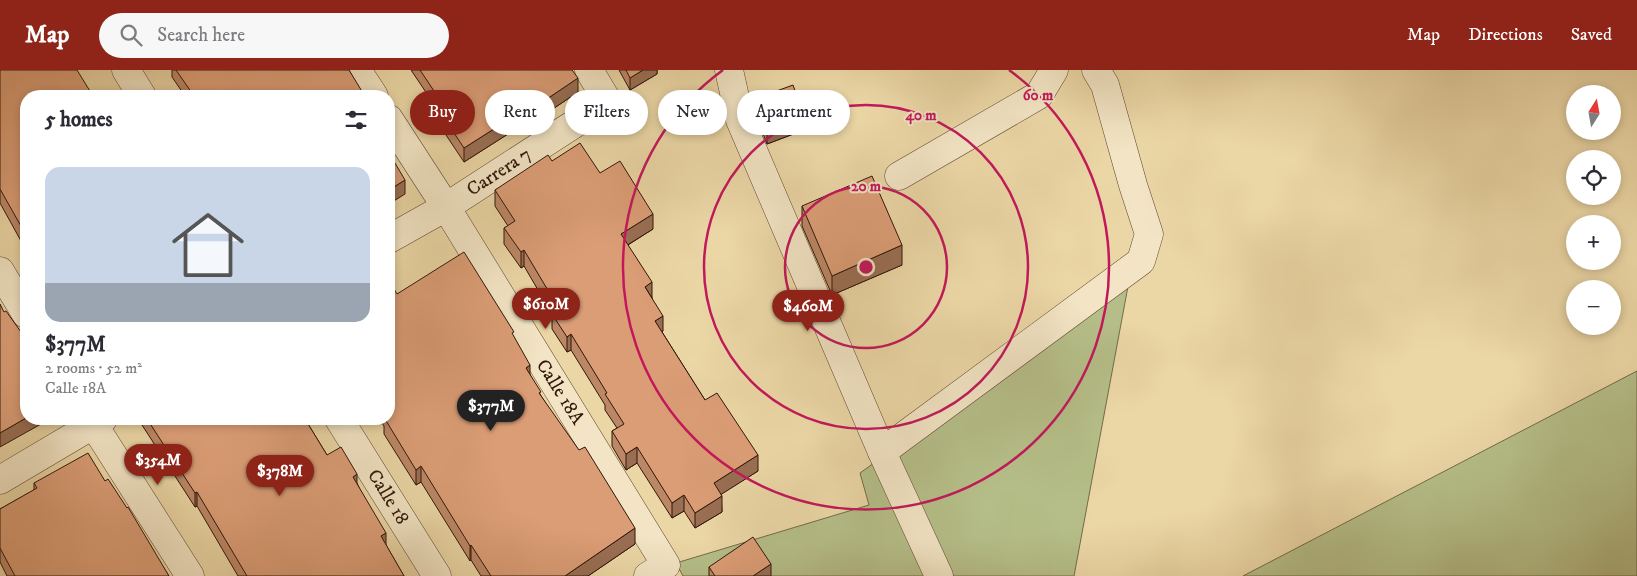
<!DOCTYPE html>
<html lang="en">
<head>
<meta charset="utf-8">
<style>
  :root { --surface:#fff; --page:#f7f7f7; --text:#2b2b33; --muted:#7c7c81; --line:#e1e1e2; --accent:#8f2418 }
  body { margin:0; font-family:"IM FELL DW Pica",serif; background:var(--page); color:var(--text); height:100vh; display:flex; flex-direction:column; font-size:19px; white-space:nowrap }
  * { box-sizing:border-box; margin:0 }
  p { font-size:16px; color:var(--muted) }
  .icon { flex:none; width:28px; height:28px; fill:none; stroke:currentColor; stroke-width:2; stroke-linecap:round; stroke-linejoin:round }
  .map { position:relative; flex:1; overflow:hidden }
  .details { position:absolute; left:20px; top:20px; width:375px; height:335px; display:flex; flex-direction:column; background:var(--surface); border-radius:20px; box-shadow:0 2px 8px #0003 }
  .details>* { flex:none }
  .hud { position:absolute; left:410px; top:20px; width:475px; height:45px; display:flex; gap:10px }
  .needle { width:32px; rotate:11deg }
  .controls { position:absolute; left:1566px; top:15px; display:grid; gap:10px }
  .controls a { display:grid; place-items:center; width:55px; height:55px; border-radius:50%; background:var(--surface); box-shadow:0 2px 8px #0003; font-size:25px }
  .price { position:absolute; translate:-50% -42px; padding:0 11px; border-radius:18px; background:var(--accent); color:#fff; font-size:16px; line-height:32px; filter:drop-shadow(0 1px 2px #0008) }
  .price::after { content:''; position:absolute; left:50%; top:30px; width:15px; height:11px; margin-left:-8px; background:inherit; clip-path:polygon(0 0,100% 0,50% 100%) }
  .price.current { background:#222; color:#fff }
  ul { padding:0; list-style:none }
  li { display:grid; align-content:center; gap:10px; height:265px; padding:0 25px }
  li+li { border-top:1px solid var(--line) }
  li span { display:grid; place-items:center; height:155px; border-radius:15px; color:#555 }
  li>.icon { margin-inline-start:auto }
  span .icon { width:90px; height:90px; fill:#fffc; stroke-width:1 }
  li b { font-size:21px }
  h2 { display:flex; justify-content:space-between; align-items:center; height:60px; padding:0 25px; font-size:21px }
  .chip { padding:0 18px; border-radius:22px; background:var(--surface); box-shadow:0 2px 8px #0003; font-size:18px; line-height:45px }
  .chip.current { background:var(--accent); color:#fff }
  header { display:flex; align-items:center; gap:30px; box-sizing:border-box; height:70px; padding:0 25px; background:var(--accent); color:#fff }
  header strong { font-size:24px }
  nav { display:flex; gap:28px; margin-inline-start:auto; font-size:18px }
  .search { width:350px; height:45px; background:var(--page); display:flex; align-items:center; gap:12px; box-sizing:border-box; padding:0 18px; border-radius:28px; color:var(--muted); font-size:19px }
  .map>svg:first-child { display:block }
</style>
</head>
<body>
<header>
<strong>Map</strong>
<div class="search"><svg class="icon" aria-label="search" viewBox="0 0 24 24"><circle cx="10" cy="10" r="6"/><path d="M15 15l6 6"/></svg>Search here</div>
<nav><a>Map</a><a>Directions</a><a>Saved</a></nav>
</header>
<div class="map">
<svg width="1637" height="506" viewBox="0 0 1637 506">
  <rect width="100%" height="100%" fill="#ebd6a5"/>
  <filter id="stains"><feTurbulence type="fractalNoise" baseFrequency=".004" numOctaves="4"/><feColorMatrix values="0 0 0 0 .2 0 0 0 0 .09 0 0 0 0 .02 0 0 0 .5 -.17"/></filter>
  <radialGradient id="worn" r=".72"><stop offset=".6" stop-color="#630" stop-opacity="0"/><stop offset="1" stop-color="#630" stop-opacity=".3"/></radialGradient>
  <g fill="#b5be88" stroke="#726a4a">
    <polygon points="1129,211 1074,506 683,506 676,493 869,435 860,403"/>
    <polygon points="1637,301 1637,506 1243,506"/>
  </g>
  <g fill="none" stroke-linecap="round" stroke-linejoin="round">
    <g stroke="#5f4632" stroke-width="29">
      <g id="minor">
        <polyline points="126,0 142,26"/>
        <polyline points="357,0 374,26"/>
        <polyline points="729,0 740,50 882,382 939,506"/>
        <polyline points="389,49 446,137 666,495 648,506"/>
        <polyline points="899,106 1039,25 1054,0"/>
        <polyline points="389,169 446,137 608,32 589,0"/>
        <polyline points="0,201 26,244"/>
        <polyline points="90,349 190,506"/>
        <polyline points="339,349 437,506"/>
        <polyline points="882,382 1141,191 1149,164 1133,115 1105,15 1096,0"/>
        <polyline points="0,410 103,349"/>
      </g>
    </g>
    <use href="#minor" stroke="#f2e4c4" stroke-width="28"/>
  </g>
  <g fill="#bc8765" stroke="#30160b">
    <polygon points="0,0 26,26 26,180 0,133"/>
    <polygon points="172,0 349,0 363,26 185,26 172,7"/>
    <polygon points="411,0 572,0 578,22 532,53 530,50 464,92 444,62 444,49"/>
    <polygon points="619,0 657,0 657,4 630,20"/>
    <polygon points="755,29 804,60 767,74 755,43"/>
    <polygon points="552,91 600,103 653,159 628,175 652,228 663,261 662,262 705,330 758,401 721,424 722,442 695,458 684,441 672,448 637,393 626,400 612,376 612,361 617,358 605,340 605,335 571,280 567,282 552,259 552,244 524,196 521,198 504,174 504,158 508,156 495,136 495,120"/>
    <polygon points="802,136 902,195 832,225 802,156"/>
    <polygon points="397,224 514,267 530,305 541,326 635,474 588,506 481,506 471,490 470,491 421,412 416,415 384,364 384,356 379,349 389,349"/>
    <polygon points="142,349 305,349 327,385 357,413 386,475 404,506 238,506 197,436 195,437 142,355"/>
    <polygon points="105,411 169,506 7,506 0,492 0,439 34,420 34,413"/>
    <polygon points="709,497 771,506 709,506"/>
  </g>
  <g fill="#996e53" stroke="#30160b">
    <polygon points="643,0 657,0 657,4 630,20 630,8"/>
    <polygon points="578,8 578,22 532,53 532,39"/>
    <polygon points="530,36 530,50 464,92 464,78"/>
    <polygon points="804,46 804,60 767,74 767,60"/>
    <polygon points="405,110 405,124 389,134 389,120"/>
    <polygon points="653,144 653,159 621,179 621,164"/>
    <polygon points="902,175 902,195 832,225 832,206"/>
    <polygon points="524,180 524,196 521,198 521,182"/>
    <polygon points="652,212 652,228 645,217"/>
    <polygon points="663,246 663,261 655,266 655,251"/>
    <polygon points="571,264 571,280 567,282 567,267"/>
    <polygon points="530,295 530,311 526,298"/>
    <polygon points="26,348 26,349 50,349 0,377 0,363"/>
    <polygon points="637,377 637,393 626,400 626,384"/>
    <polygon points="758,385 758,401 714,429 714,413"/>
    <polygon points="421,396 421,412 416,415 416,400"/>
    <polygon points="357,404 357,419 353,407"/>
    <polygon points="197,422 197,436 195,437 195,423"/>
    <polygon points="684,425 684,441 672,448 672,433"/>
    <polygon points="722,426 722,442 695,458 695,443"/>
    <polygon points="635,458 635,474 588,506 565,506"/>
    <polygon points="386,463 386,478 381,466"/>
    <polygon points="471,475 471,490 470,491 470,476"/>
    <polygon points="771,494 771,506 753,506"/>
  </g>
  <g fill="#db9d76" stroke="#30160b">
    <polygon points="0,0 77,0 93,26 26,26 26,165 0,119"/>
    <polygon points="176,0 349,0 363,23 358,26 194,26"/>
    <polygon points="420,0 572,0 578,8 532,39 530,36 464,78 444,48 450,45"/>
    <polygon points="626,0 643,0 630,8"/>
    <polygon points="793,15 804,46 767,60 755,29"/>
    <polygon points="580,73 600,103 620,91 653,144 621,164 652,212 645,217 663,246 655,251 705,330 717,323 758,385 714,413 722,426 695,443 684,425 672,433 637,377 626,384 612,361 624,354 605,324 607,323 571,264 567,267 552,244 559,239 524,180 521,182 504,158 515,151 495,120 548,85 552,91"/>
    <polygon points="389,83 405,110 389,120"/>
    <polygon points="872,106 902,175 832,206 802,136"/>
    <polygon points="464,182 514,262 512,263 530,295 526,298 541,322 539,323 579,380 585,377 635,458 565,506 491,506 471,475 470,476 421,396 416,400 385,349 389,349 389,211 397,224"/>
    <polygon points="0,234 4,242 6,241 26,269 26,348 0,363"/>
    <polygon points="147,349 305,349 327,385 341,377 357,404 353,407 386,463 381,466 404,506 247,506 197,422 195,423"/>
    <polygon points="88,383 105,411 108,409 127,438 128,437 169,506 15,506 0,478 0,439 37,418 34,413"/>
    <polygon points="753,467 771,494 753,506 715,506 709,497"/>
  </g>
  <g fill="none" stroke="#c2185b" stroke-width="2.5">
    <circle cx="866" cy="197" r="81"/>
    <circle cx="866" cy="197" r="162"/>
    <path d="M1009 0A243 243 0 1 1 723 0"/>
  </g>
  <g text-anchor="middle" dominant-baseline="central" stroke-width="4" stroke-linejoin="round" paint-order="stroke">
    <g font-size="19" fill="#30160b" stroke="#f2e4c4">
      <text transform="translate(499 102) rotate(-33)">Carrera 7</text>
      <text transform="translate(560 322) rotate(58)">Calle 18A</text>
      <text transform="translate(388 427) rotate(58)">Calle 18</text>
    </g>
  </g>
  <circle cx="866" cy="197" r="8" fill="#c2185b" stroke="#f2e4c4" stroke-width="2.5"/>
  <g font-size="15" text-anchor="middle" font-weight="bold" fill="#c2185b" stroke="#f2e4c4" stroke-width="4" stroke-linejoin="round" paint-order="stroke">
    <text x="1038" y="30">60 m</text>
    <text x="921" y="50">40 m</text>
    <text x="866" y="121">20 m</text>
  </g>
  <rect width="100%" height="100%" filter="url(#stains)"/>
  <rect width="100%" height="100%" fill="url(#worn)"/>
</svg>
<div class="controls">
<a><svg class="needle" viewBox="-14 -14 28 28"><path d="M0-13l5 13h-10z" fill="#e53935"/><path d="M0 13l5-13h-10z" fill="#7c7c81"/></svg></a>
<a><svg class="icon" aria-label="locate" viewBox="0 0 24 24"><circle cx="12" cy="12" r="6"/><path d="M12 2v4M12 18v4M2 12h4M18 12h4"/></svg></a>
<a>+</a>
<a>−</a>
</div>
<b class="price" style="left:546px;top:260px">$610M</b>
<b class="price" style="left:808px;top:262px">$460M</b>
<b class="price current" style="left:491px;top:362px">$377M</b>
<b class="price" style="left:158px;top:416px">$354M</b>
<b class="price" style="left:280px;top:427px">$378M</b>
<div class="hud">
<a class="chip current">Buy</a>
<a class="chip">Rent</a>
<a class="chip">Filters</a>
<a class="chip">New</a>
<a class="chip">Apartment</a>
</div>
<section class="details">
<h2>5 homes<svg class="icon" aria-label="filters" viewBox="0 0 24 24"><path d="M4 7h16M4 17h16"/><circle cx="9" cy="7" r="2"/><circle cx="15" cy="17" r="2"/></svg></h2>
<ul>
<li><span style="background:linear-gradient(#c9d6e8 75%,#9aa5b1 0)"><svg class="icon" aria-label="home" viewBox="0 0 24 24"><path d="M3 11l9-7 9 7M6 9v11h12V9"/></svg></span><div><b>$377M</b><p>2 rooms · 52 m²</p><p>Calle 18A</p></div></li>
</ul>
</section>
</div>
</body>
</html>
